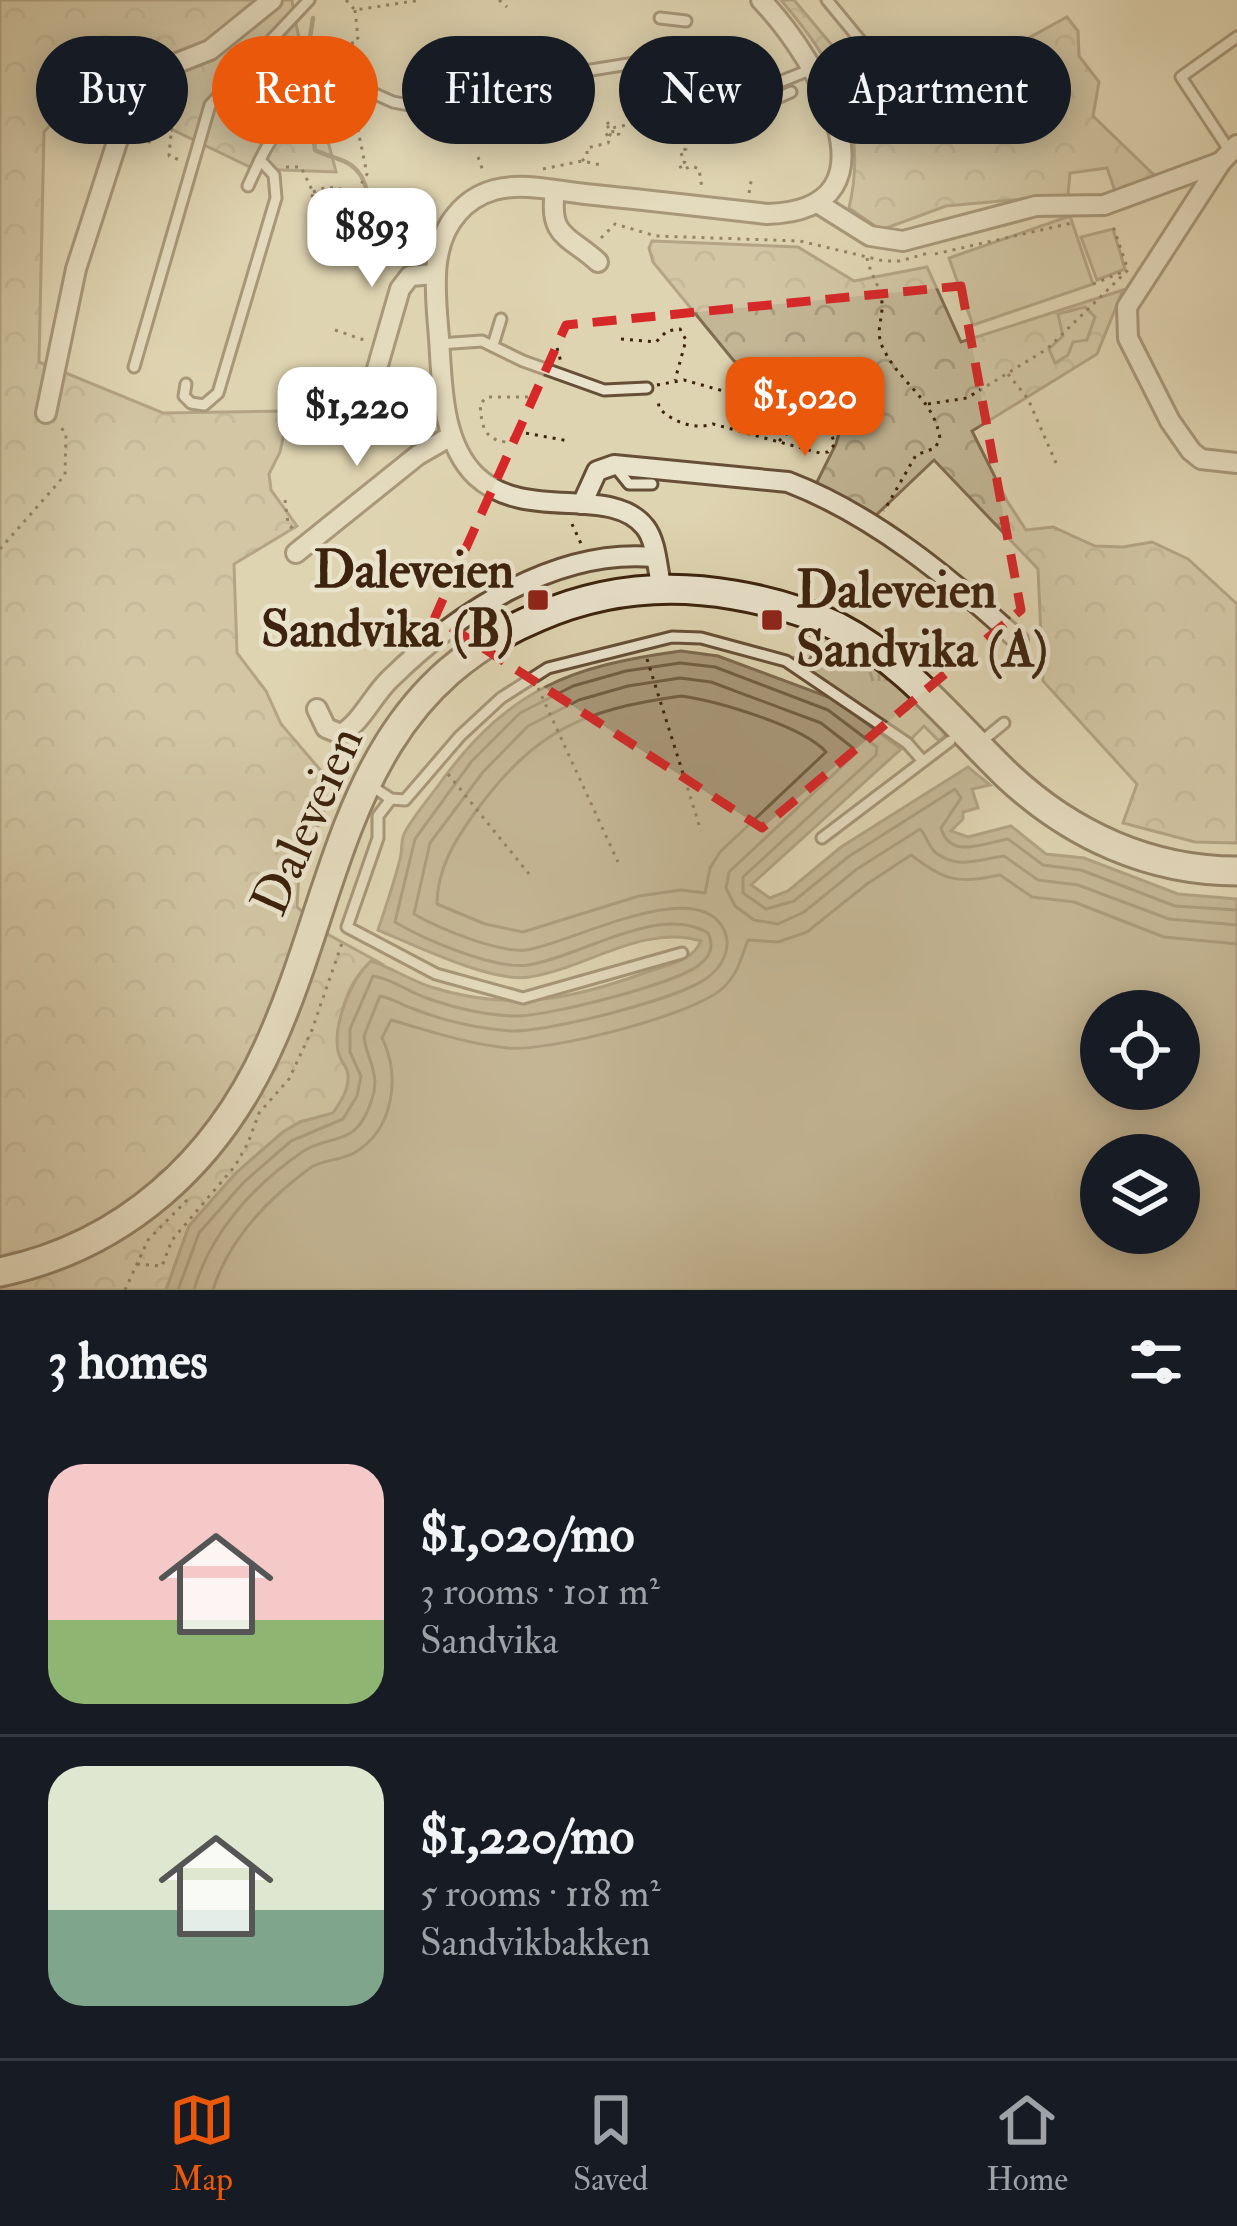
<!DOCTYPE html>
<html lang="en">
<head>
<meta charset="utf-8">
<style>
  :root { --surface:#171b24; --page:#242831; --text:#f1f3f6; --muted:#9ea1a6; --line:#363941; --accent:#ea580c }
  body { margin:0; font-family:"IM FELL Double Pica",serif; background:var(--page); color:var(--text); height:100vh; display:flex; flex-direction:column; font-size:45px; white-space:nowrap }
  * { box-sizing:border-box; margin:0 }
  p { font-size:39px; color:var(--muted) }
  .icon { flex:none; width:66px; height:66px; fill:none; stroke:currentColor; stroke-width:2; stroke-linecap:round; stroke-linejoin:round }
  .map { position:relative; height:1290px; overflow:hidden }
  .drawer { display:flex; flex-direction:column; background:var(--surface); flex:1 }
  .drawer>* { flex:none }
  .top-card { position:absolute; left:36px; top:36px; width:1167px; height:108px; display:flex; gap:24px }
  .fabs { position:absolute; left:1080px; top:990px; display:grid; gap:24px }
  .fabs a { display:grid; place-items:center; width:120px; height:120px; border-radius:50%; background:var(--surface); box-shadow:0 6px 30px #0003; font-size:60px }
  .price { position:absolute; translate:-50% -102px; padding:0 27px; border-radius:24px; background:#fff; color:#222; font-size:39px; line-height:78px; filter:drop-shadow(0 3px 6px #0008) }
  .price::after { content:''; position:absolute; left:50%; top:72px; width:36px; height:27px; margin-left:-18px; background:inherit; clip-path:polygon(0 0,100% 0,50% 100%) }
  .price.current { background:var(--accent); color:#fff }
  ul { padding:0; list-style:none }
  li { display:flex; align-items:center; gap:36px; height:300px; padding:0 48px }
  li+li { border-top:3px solid var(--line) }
  li span { display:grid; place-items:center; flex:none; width:336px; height:240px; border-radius:36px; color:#555 }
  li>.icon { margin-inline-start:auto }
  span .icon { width:144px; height:144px; fill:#fffc; stroke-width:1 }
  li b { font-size:51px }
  h2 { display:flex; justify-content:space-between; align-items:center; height:144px; padding:0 48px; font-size:51px }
  .pill { padding:0 42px; border-radius:54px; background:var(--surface); box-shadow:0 6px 30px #0003; font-size:42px; line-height:108px }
  .pill.current { background:var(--accent); color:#fff }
  .tab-bar { display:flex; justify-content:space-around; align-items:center; height:168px; border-top:3px solid var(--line); background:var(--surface); font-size:33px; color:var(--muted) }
  .tab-bar a { display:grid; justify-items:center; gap:6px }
  .tab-bar .current { color:var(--accent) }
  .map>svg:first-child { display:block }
</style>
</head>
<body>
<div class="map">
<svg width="1237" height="1290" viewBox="0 0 1237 1290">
  <defs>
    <pattern id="grass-tufts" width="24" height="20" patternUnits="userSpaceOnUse" patternTransform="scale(3)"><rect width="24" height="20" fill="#c3b695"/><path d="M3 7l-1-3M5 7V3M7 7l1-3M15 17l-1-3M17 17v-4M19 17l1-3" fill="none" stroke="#a89c7f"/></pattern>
    <pattern id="forest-crowns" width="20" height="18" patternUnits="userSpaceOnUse" patternTransform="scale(3)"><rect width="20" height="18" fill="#c3b695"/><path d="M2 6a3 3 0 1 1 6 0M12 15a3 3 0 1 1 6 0" fill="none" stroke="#a89c7f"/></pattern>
  </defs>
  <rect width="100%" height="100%" fill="#dfd4b1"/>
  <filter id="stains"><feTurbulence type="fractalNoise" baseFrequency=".00167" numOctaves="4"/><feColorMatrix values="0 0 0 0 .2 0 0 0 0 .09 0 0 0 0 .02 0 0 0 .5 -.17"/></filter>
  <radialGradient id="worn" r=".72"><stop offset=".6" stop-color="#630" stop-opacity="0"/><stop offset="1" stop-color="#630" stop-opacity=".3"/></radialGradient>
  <path fill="url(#grass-tufts)" stroke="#806c51" stroke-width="3" d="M813,633c43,-2 106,70 137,99l-11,9 -15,-15 -15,15 -106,-74 -6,-8 10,4 5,-8 -9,-6 -7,7 7,-17z"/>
  <g fill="url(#forest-crowns)" stroke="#806c51" stroke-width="3">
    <path d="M0,0h292c8,59 30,114 44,172l-82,-3 -89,-43 -34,-44 -33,-12 -54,62 -5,230 124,51 126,-2 -9,41 -11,22 2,16 26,36 -63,38 3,89 29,38 15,33 53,62 -35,87 -2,34 32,28 55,30 -13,-4c-31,29 -40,77 -22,113l-2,17 -14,23 -33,8 -17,10 -47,41 -47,53 -23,64h-166z"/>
    <path d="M781,0h13l85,101 40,-36 13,17 71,-30 64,-35 11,14 1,25 20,26 -6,34 62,60 -40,15 -8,-23 -37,5 -2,22 -122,11 -65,24 -32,-22c20,-86 -13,-143 -68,-208z"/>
    <polygon points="652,241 798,247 854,281 927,267 961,342 1123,290 1097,354 972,431 1007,501 1026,530 1053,527 1095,546 1123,547 1152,542 1188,559 1237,604 1237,843 1195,842 1123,823 1137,784 1043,681 1038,569 934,460 873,518 815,486 836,444 844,415 841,407 828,396 791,388 734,361 653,262 649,248"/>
  </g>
  <g fill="#c3b695" stroke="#806c51" stroke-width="3">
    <polygon points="653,68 702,100 678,119 658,91"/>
    <polygon points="1070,216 1093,284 973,325 949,258"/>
    <polygon points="1113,229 1125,269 1097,280 1081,237"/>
    <polygon points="1085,307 1095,317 1087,340 1073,342 1068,355 1055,363 1049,349 1063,336 1058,314"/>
  </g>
  <path fill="#a89879" stroke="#7d694e" stroke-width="3" fill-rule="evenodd" d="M681,651l37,5 116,43 67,50 -150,136 19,13 18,-7 53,-44 127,-80 22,18 -18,4 6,19 -15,4v7l-12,12 17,6 43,-11 35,28 38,4 94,36 59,5v391h-1071l23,-64 47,-53 47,-41 17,-10 33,-9c7,-11 15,-21 15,-35 1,-12 -8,-15 -10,-27 -5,-28 13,-71 33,-90 21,7 39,19 60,26 79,25 140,13 216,-15 20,-7 45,-10 54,-31 -57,-18 -116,28 -172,36 -37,6 -115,-32 -151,-47 8,-24 16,-47 22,-71 3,-10 0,-18 5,-27 10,-18 26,-36 38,-53 68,-91 128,-113 238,-128zM1101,1011h78v78h-78zM1101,1155h78v78h-78z"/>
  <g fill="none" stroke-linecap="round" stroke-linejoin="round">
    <g stroke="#725e43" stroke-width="3">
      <path d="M681,696c36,5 122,30 145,56l-106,100 -10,16 -5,25 -24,-3 -42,6 -116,36 -38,-8 -48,-20c0,-35 18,-64 39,-93 60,-81 106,-101 205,-115z"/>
      <path d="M178,1290l21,-57 45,-51 47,-41 52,-22 14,-23 4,-20 -11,-24v-23l23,-53c18,2 33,15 51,21 27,10 61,18 90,19 32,1 161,-32 185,-51 12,-9 15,-20 9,-32 -50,-30 -127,24 -180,32 -33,5 -105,-26 -133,-43l20,-83 56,-77 49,-49 53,-27 53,-15 54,-8 35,4 113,43 49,37 -1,8 -133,122v16l23,16 28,-8 54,-44 107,-68 6,9 -20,30c9,32 43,15 67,11l35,26 38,5 94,36 62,4"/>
      <path d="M194,1290c16,-57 59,-104 108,-138 30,-20 54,-2 70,-53 9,-26 -6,-40 -8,-63l16,-40c12,2 22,9 34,13 29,12 67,20 98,22 36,1 167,-32 195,-53 14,-10 26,-30 17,-48 -26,-57 -156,15 -198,20 -28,3 -88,-22 -112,-36l16,-71 53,-71 45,-46 51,-26 49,-14 52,-8 31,4 110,41 32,25v8l-124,116 -3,16 9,18 19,14 24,4 26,-12 53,-43 63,-40c6,6 8,17 16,24 22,17 45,6 68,3l34,24 40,5 91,34 68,6"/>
      <path d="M213,1290c15,-50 55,-91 97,-122 13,-9 30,-7 44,-15 40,-23 47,-78 28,-115l9,-18c39,11 76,24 117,28 41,4 186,-33 215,-60 15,-14 18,-30 25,-48l30,2 29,-10 60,-48 44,-29c35,26 46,29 89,20l32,22 42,5 90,35 73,7"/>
    </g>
    <g stroke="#7d694e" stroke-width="4.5">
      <polyline points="311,92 316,54 309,44 313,18"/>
      <path d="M306,129l7,6 2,15c15,8 33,8 44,23 10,13 5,24 20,34l28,-4 12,11"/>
    </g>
    <g stroke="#664f36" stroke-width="15">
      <g id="lane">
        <polyline points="827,0 893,80"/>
        <polyline points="660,18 686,21"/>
        <polyline points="745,65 753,74 777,83 812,69"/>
        <polyline points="753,74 731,97 715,96 712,127 791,92"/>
        <polyline points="355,85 393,102 414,106 490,94 517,82 647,61 663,62 715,96"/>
        <polyline points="1229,150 1181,77 1237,37"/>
        <path d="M260,160c26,-55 59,-58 109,-81"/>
        <polyline points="439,344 482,341 523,361 604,390 647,388"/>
        <polyline points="493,345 501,319"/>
        <polyline points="134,367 210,105 309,0"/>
        <polyline points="186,384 184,396 191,403 204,405 218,393 276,198 274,175 260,160 248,186"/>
        <polyline points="617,469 629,484 652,484"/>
        <polyline points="982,741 1004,723"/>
        <polyline points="370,785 391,799 405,800 460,736 501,698 548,668 672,637 701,638 786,661 907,743 922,760"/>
        <polyline points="391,799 378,816 378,838 347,927 436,974 523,998 682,953"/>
        <polyline points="822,838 950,741"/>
      </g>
    </g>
    <g stroke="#664f36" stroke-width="24">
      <g id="street">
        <polyline points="1237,145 1221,162 1127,307 1128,338 1170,421 1191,451 1201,459 1237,463"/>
        <path d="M555,191c-7,47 15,45 43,71"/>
        <polyline points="819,204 870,236 903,241 1036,206 1104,205 1221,162"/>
        <polyline points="374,379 400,289 410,276 436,274"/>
        <polyline points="46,413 76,269 130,102 152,73 210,50 272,0"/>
        <path d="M582,504l15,-33 17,-6 174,17c86,33 162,96 230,158"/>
        <polyline points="296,553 418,455 451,436"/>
        <path d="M662,589c-5,-19 -5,-47 -17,-62 -34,-43 -119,-4 -169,-51 -35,-34 -34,-94 -37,-138 -3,-40 -11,-91 18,-124 9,-11 23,-20 37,-24 28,-8 63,1 91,4 61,6 121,13 182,20 142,-4 47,-159 -6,-214"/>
        <path d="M317,709l9,19 15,6c20,-11 32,-39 49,-55 67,-66 165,-131 264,-122"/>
      </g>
    </g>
    <g stroke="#3d230d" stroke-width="33">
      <path id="secondary" d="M0,1272c124,-26 216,-110 268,-224 75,-163 76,-350 270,-431 62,-27 129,-34 196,-22 36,6 71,16 104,32 68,35 116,97 170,149 63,59 142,95 229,95"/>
    </g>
    <g stroke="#3d230d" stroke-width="3" stroke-dasharray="3 6" stroke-linecap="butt">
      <polyline points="346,0 355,10 421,0"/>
      <polyline points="499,0 507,7"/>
      <polyline points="355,10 358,38 352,40 354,51 344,54 346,57 356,56 359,72"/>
      <polyline points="679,60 686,49 684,36"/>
      <polyline points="650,73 655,98 664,97"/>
      <polyline points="354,102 349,110 355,114 351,121 357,125 367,174 357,191 367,212 381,211 400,252 420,250"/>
      <polyline points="144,118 148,111 174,100 169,156 180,160"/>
      <polyline points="147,118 153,121 151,126 157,132"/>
      <polyline points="607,122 612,128 636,123 631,103 655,98"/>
      <polyline points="700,133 683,141 686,149 680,151 685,162 679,164 682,170 692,166 699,169 702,188"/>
      <polyline points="148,143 158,133 172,130"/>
      <polyline points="478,157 484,174"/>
      <polyline points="582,161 587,156 587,148 608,143 610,139 605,132 612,136 619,134 618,131 609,132 607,122"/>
      <polyline points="286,167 301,167 313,192 311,203"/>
      <polyline points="543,169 582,161 601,165"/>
      <polyline points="313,192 327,187 355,191"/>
      <polyline points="749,193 752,176"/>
      <polyline points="601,238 615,224 656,236 800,241 884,261 900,261 932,252"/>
      <polyline points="935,254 1072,223"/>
      <path d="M867,258c3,16 14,29 15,45 1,18 -8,29 2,47 16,33 51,50 56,89l-5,9 -19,7 -32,56"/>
      <polyline points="1093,284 1125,271"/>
      <polyline points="335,330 367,341"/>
      <polyline points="621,339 656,342 667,331 680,329 686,340 675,380"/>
      <polyline points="557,348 561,362"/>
      <polyline points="1008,374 1028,399 1056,463"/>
      <path d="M657,385l27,-5 104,29 42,22 5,13 -7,8 -8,1 -107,-29c-18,6 -41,-2 -54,-16l-1,-10"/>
      <polyline points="389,392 394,399 395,424"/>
      <path d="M537,397h-50l-7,7c2,20 2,35 26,38l14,-10 49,9"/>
      <polyline points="928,404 967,398 1047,349 1128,270 1112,223"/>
      <polyline points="779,441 790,431 788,413"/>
      <polyline points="285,500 288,523 295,532"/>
      <polyline points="572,524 583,548"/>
      <polyline points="0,549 65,475 66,433 60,427"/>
      <polyline points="647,659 701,831"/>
      <polyline points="538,688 618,862"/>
      <polyline points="448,774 529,874"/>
      <polyline points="137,1264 162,1266 172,1240 235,1166 248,1143 259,1113 289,1079 312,1030 343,940"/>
      <polyline points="125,1290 148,1240 188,1199"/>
    </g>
    <use href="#lane" stroke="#eae3cc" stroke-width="9"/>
    <use href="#street" stroke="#eae3cc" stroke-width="18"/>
    <use href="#secondary" stroke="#eae3cc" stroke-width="27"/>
  </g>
  <path d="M0 0H1237V1290H0ZM961,286l60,324 -259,218 -327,-211 131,-292z" fill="#dfd4b1" fill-opacity=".55" fill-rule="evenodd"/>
  <path fill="none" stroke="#d62828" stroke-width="9" stroke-dasharray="24 15" stroke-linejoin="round" d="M961,286l60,324 -259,218 -327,-211 131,-292z"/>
  <g fill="#8f2418" stroke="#eae3cc" stroke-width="4.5">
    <rect x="526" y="588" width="24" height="24" rx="6"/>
    <rect x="760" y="608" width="24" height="24" rx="6"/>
  </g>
  <g text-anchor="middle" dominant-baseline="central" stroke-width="9" stroke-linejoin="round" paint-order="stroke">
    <g font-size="51" font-weight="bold" fill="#3d230d" stroke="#eae3cc" text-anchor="end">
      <text x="514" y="571">Daleveien<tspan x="514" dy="59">Sandvika (B)</tspan></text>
      <text x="796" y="591" text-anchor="start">Daleveien<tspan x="796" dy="59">Sandvika (A)</tspan></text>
    </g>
    <g font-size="51" fill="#3d230d" stroke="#eae3cc">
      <text transform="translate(308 821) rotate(-66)">Daleveien</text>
    </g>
  </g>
  <rect width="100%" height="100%" filter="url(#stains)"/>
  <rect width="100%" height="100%" fill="url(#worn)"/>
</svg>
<div class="fabs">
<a><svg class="icon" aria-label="locate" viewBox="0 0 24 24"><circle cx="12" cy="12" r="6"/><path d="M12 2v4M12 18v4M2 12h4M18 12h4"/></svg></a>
<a><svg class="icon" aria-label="layers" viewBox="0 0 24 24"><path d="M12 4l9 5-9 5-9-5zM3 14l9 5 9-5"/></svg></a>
</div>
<b class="price" style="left:372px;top:290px">$893</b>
<b class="price current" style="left:805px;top:459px">$1,020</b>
<b class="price" style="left:357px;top:469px">$1,220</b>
<div class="top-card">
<a class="pill">Buy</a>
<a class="pill current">Rent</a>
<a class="pill">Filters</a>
<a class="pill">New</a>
<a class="pill">Apartment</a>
</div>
</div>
<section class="drawer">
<h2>3 homes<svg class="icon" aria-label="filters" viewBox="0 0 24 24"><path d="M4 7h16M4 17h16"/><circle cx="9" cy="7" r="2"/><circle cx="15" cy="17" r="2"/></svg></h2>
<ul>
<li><span style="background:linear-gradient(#f6c9c9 65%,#8fb573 0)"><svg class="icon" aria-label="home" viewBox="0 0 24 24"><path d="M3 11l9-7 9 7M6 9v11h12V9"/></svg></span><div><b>$1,020/mo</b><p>3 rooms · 101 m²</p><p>Sandvika</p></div></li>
<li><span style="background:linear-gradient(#dfe7d0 60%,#7fa58c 0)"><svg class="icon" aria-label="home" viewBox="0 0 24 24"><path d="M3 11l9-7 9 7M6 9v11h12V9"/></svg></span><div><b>$1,220/mo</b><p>5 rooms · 118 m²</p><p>Sandvikbakken</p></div></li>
</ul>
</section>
<nav class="tab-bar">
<a class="current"><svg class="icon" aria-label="map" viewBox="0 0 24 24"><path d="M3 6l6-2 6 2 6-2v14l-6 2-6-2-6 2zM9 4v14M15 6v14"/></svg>Map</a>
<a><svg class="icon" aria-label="saved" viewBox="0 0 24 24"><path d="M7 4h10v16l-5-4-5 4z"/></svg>Saved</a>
<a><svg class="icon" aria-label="home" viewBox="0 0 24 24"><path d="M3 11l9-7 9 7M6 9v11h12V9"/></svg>Home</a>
</nav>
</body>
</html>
